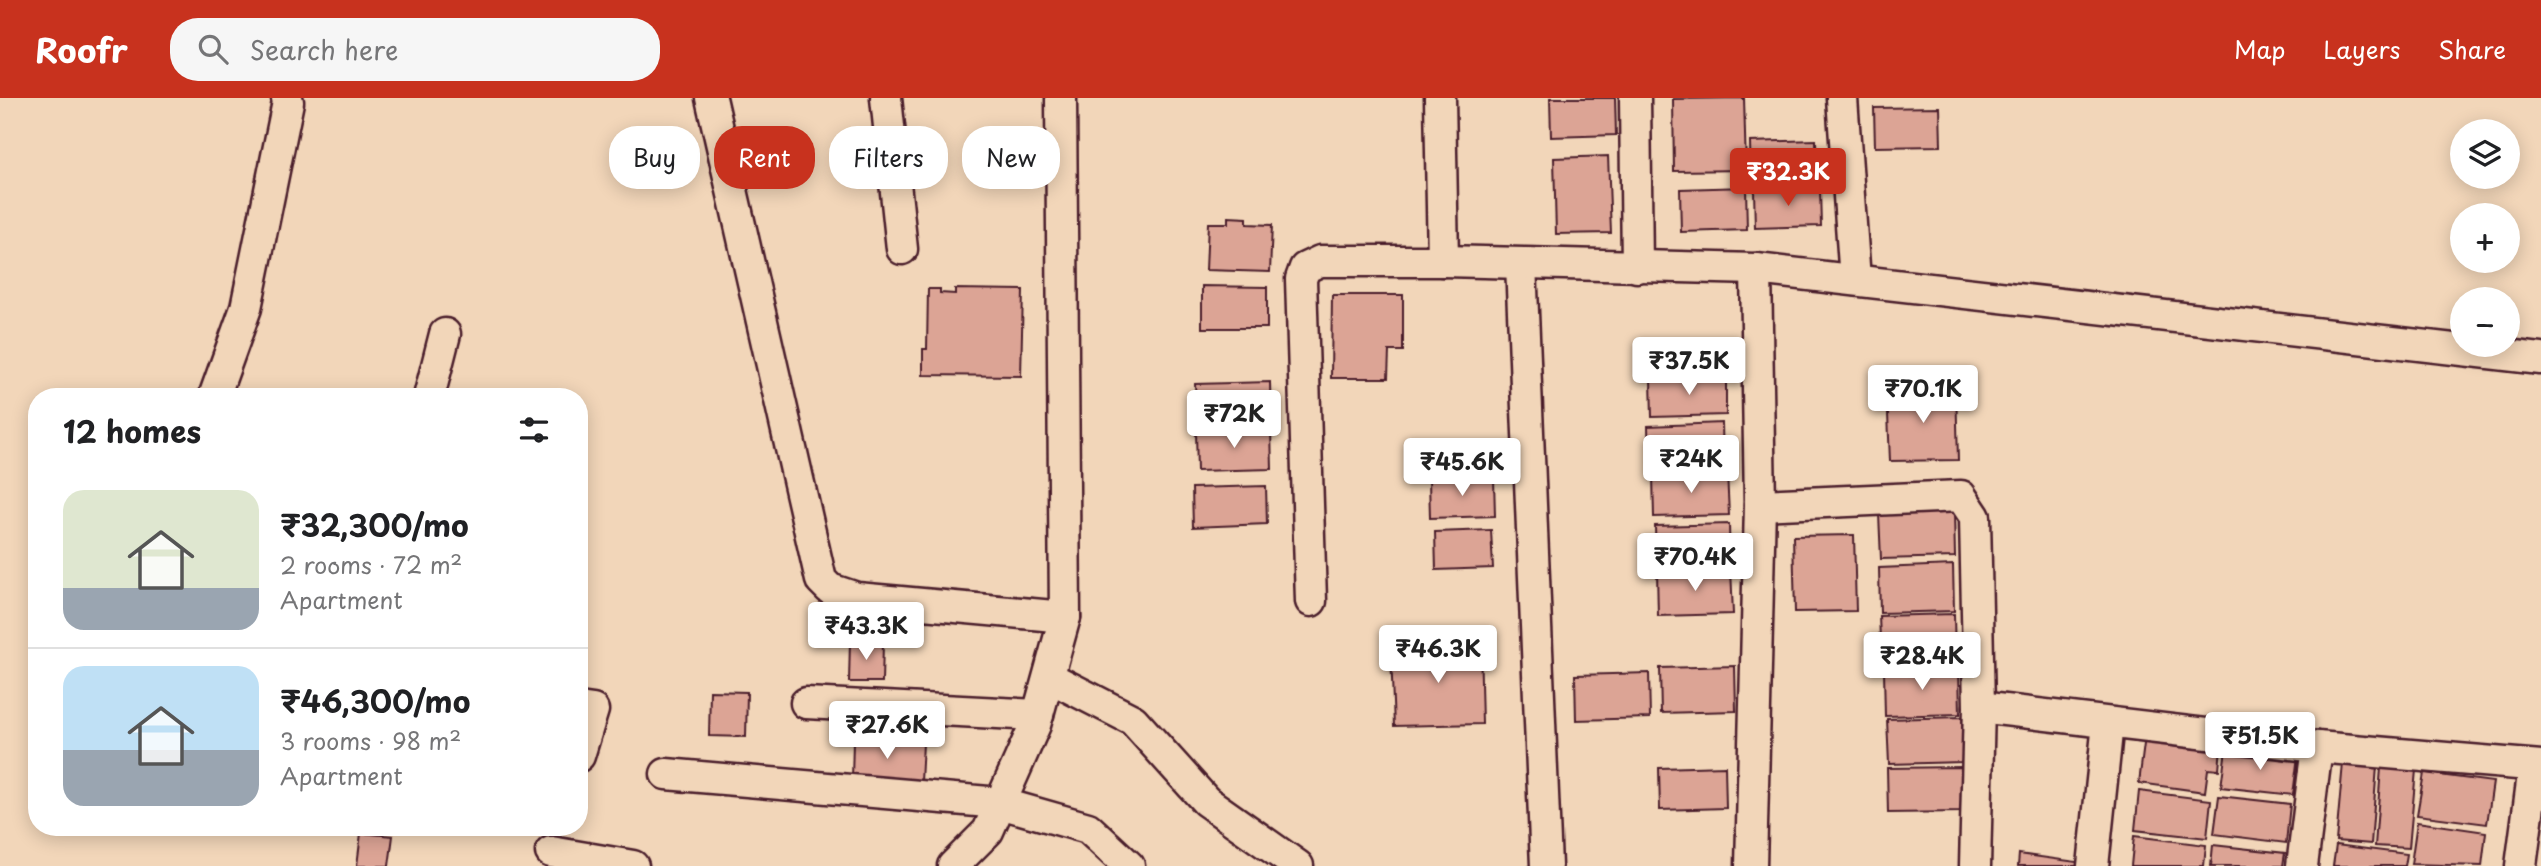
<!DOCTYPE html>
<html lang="en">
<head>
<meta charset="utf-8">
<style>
  :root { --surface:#fff; --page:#f6f6f6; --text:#202124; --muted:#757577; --line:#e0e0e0; --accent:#c8321e }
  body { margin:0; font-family:"Playpen Sans",sans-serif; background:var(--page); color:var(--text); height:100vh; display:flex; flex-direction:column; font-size:26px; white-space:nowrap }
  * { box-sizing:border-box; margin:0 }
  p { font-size:23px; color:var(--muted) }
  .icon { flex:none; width:38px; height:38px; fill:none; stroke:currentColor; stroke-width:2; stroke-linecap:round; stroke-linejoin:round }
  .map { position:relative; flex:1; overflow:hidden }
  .sheet { position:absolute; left:28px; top:290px; width:560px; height:448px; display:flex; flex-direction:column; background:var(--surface); border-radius:28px; box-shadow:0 4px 18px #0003 }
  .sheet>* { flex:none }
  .top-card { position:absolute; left:609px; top:28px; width:665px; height:63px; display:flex; gap:14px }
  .fabs { position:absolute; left:2450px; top:21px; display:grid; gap:14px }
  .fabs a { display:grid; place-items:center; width:70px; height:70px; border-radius:50%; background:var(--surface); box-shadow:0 4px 18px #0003; font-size:35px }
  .price { position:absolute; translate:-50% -60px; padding:0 16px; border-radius:7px; background:#fff; color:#222; font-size:23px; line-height:46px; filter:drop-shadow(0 2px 4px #0008) }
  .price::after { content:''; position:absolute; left:50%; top:42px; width:21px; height:16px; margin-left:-10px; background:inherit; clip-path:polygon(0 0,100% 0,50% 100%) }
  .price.current { background:var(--accent); color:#fff }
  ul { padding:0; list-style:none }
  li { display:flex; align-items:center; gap:21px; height:175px; padding:0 35px }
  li+li { border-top:2px solid var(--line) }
  li span { display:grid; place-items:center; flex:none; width:196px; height:140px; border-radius:21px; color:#555 }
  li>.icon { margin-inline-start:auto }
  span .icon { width:84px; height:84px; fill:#fffc; stroke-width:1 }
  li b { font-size:30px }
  h2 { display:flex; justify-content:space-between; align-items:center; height:84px; padding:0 35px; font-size:30px }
  .tag { padding:0 24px; border-radius:28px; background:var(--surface); box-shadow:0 4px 18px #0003; font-size:24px; line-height:63px }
  .tag.current { background:var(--accent); color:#fff }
  header { display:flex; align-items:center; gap:42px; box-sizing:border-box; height:98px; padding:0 35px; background:var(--accent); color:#fff }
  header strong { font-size:33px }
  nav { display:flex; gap:38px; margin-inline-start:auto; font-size:24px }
  .search { width:490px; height:63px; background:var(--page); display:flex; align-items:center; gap:18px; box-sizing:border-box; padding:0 24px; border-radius:28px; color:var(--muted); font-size:26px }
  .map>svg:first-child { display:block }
</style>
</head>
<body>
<header>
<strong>Roofr</strong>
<div class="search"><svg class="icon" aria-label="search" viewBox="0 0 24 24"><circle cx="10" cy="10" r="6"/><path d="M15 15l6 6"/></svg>Search here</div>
<nav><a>Map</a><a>Layers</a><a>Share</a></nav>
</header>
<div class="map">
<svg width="2541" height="768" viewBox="0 0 2541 768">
  <rect width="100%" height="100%" fill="#f2d6b9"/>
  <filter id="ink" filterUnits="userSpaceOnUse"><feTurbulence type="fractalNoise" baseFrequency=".0143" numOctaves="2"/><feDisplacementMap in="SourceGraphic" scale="14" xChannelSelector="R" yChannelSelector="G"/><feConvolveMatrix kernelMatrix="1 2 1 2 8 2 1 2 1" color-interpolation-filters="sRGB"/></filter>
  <g filter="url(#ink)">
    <g fill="#dca495" stroke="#4a1f2b" stroke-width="2">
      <polygon points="1550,0 1615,0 1616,37 1551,39"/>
      <polygon points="1744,0 1746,72 1674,73 1673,1"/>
      <polygon points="1940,9 1941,48 1875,49 1874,10"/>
      <polygon points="1816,42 1817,80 1751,82 1750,44"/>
      <polygon points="1608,58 1611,135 1556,136 1554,60"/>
      <polygon points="1746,89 1747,132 1681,134 1680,91"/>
      <polygon points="1820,90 1821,128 1755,130 1754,92"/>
      <polygon points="1228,119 1247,120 1247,126 1272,127 1270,174 1206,172 1208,125 1228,125"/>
      <polygon points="1202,188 1267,189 1267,230 1202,230"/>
      <polygon points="928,191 940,191 940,195 955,196 955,191 1023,192 1021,278 923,277 923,251 927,251"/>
      <polygon points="1332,197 1403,197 1403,253 1389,253 1388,280 1331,280"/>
      <polygon points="1726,278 1726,317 1652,319 1651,281"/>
      <polygon points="1270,284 1271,323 1197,325 1195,286"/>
      <polygon points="1956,290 1958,362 1890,363 1887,292"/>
      <polygon points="1722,325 1723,364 1649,366 1648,328"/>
      <polygon points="1271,332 1272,371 1197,373 1196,334"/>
      <polygon points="1727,374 1729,417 1654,419 1653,376"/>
      <polygon points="1494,380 1495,418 1430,420 1429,381"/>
      <polygon points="1266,388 1267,426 1193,429 1192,390"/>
      <polygon points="1954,414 1955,459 1881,461 1879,416"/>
      <polygon points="1729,426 1730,469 1656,471 1655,428"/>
      <polygon points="1491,432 1493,470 1436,472 1435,434"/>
      <polygon points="1854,437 1856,513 1795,514 1793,438"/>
      <polygon points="1953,467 1954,513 1880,515 1879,470"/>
      <polygon points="1731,471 1733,516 1658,518 1657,473"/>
      <polygon points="1954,516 1955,561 1881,563 1879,518"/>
      <polygon points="850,543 883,545 882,584 849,584"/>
      <polygon points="1480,543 1482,626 1394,628 1391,557 1413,557 1413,545"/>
      <polygon points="1735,568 1736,613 1661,615 1660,570"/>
      <polygon points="1959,571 1960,616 1885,618 1884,573"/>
      <polygon points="1649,575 1650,620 1576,622 1575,577"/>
      <polygon points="710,593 747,594 746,639 709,638"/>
      <polygon points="1962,619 1963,664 1889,666 1887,621"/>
      <polygon points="2145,638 2221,648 2219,672 2208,671 2205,694 2139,685"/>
      <polygon points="853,643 923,645 921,684 852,682"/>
      <polygon points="2226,651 2298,658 2293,697 2221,689"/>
      <polygon points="2343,665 2377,668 2371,746 2336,743"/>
      <polygon points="1725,668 1726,710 1660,712 1659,670"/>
      <polygon points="1961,669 1962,714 1888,715 1887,670"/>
      <polygon points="2381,670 2416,672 2409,750 2375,748"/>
      <polygon points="2424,675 2493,684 2487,726 2417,717"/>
      <polygon points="2139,693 2211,702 2207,740 2135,732"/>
      <polygon points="2219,698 2290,706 2286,745 2214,736"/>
      <polygon points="2417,724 2486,734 2482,768 2411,766"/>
      <polygon points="361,735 393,738 389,768 357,768"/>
      <polygon points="2134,738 2206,747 2204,768 2131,768"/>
      <polygon points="2213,747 2285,755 2283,768 2211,768"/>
      <polygon points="2336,747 2407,756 2405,768 2333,768"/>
      <polygon points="2019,756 2084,765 2083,768 2018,768"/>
    </g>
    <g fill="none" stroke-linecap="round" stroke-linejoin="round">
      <g stroke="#4a1f2b" stroke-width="35">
        <g id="minor">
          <polyline points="711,0 821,482 830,491 857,500 1065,519"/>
          <polyline points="886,0 902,151"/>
          <polyline points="1440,0 1443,163"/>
          <polyline points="1635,0 1637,169"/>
          <polyline points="1842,0 1855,182"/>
          <polyline points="1521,166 1546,768"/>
          <polyline points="214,299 246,210 288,4 287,0"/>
          <polyline points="429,299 445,236"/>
          <polyline points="1760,407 1961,398 1975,419 1979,609 1975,768"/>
          <polyline points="1311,503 1301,181 1305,170 1320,163 1443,163 1756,171 2541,261"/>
          <polyline points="1049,579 1133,622 1206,703 1298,768"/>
          <polyline points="806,605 1038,617"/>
          <polyline points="1979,609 2317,649 2541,668"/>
          <polyline points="579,610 593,612 579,658"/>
          <polyline points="666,676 1000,705 1088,730 1129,768"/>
          <polyline points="551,754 633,768"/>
          <polyline points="953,768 988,733 1035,627 1065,519 1061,0"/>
          <polyline points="1751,768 1760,407 1756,171"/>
          <polyline points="2093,768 2108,625"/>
          <polyline points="2302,768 2317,649"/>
          <polyline points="2521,768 2534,669"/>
        </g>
      </g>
      <use href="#minor" stroke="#f2d6b9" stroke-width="30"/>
    </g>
  </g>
</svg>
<div class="fabs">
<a><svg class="icon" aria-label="layers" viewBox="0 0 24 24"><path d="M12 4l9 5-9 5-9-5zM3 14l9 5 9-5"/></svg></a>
<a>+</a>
<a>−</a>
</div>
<b class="price current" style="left:1788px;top:110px">₹32.3K</b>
<b class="price" style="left:1689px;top:299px">₹37.5K</b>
<b class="price" style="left:1923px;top:327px">₹70.1K</b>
<b class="price" style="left:1234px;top:352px">₹72K</b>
<b class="price" style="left:1691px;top:397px">₹24K</b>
<b class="price" style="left:1462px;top:400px">₹45.6K</b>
<b class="price" style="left:1695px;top:495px">₹70.4K</b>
<b class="price" style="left:866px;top:564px">₹43.3K</b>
<b class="price" style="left:1438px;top:587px">₹46.3K</b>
<b class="price" style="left:1922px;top:594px">₹28.4K</b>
<b class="price" style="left:887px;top:663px">₹27.6K</b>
<b class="price" style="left:2260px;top:674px">₹51.5K</b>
<div class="top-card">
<a class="tag">Buy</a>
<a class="tag current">Rent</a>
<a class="tag">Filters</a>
<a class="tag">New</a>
</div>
<section class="sheet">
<h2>12 homes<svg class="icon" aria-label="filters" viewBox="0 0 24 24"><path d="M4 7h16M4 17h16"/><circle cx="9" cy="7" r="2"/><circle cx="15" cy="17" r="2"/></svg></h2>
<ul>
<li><span style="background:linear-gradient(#dfe7d0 70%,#9aa5b1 0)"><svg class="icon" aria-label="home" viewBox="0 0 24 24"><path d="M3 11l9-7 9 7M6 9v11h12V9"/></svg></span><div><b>₹32,300/mo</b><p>2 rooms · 72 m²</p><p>Apartment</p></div></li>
<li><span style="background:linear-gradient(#bfe0f5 60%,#9aa5b1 0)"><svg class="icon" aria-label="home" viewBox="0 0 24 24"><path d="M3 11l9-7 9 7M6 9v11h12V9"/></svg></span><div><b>₹46,300/mo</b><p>3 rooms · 98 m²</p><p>Apartment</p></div></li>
</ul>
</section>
</div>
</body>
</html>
